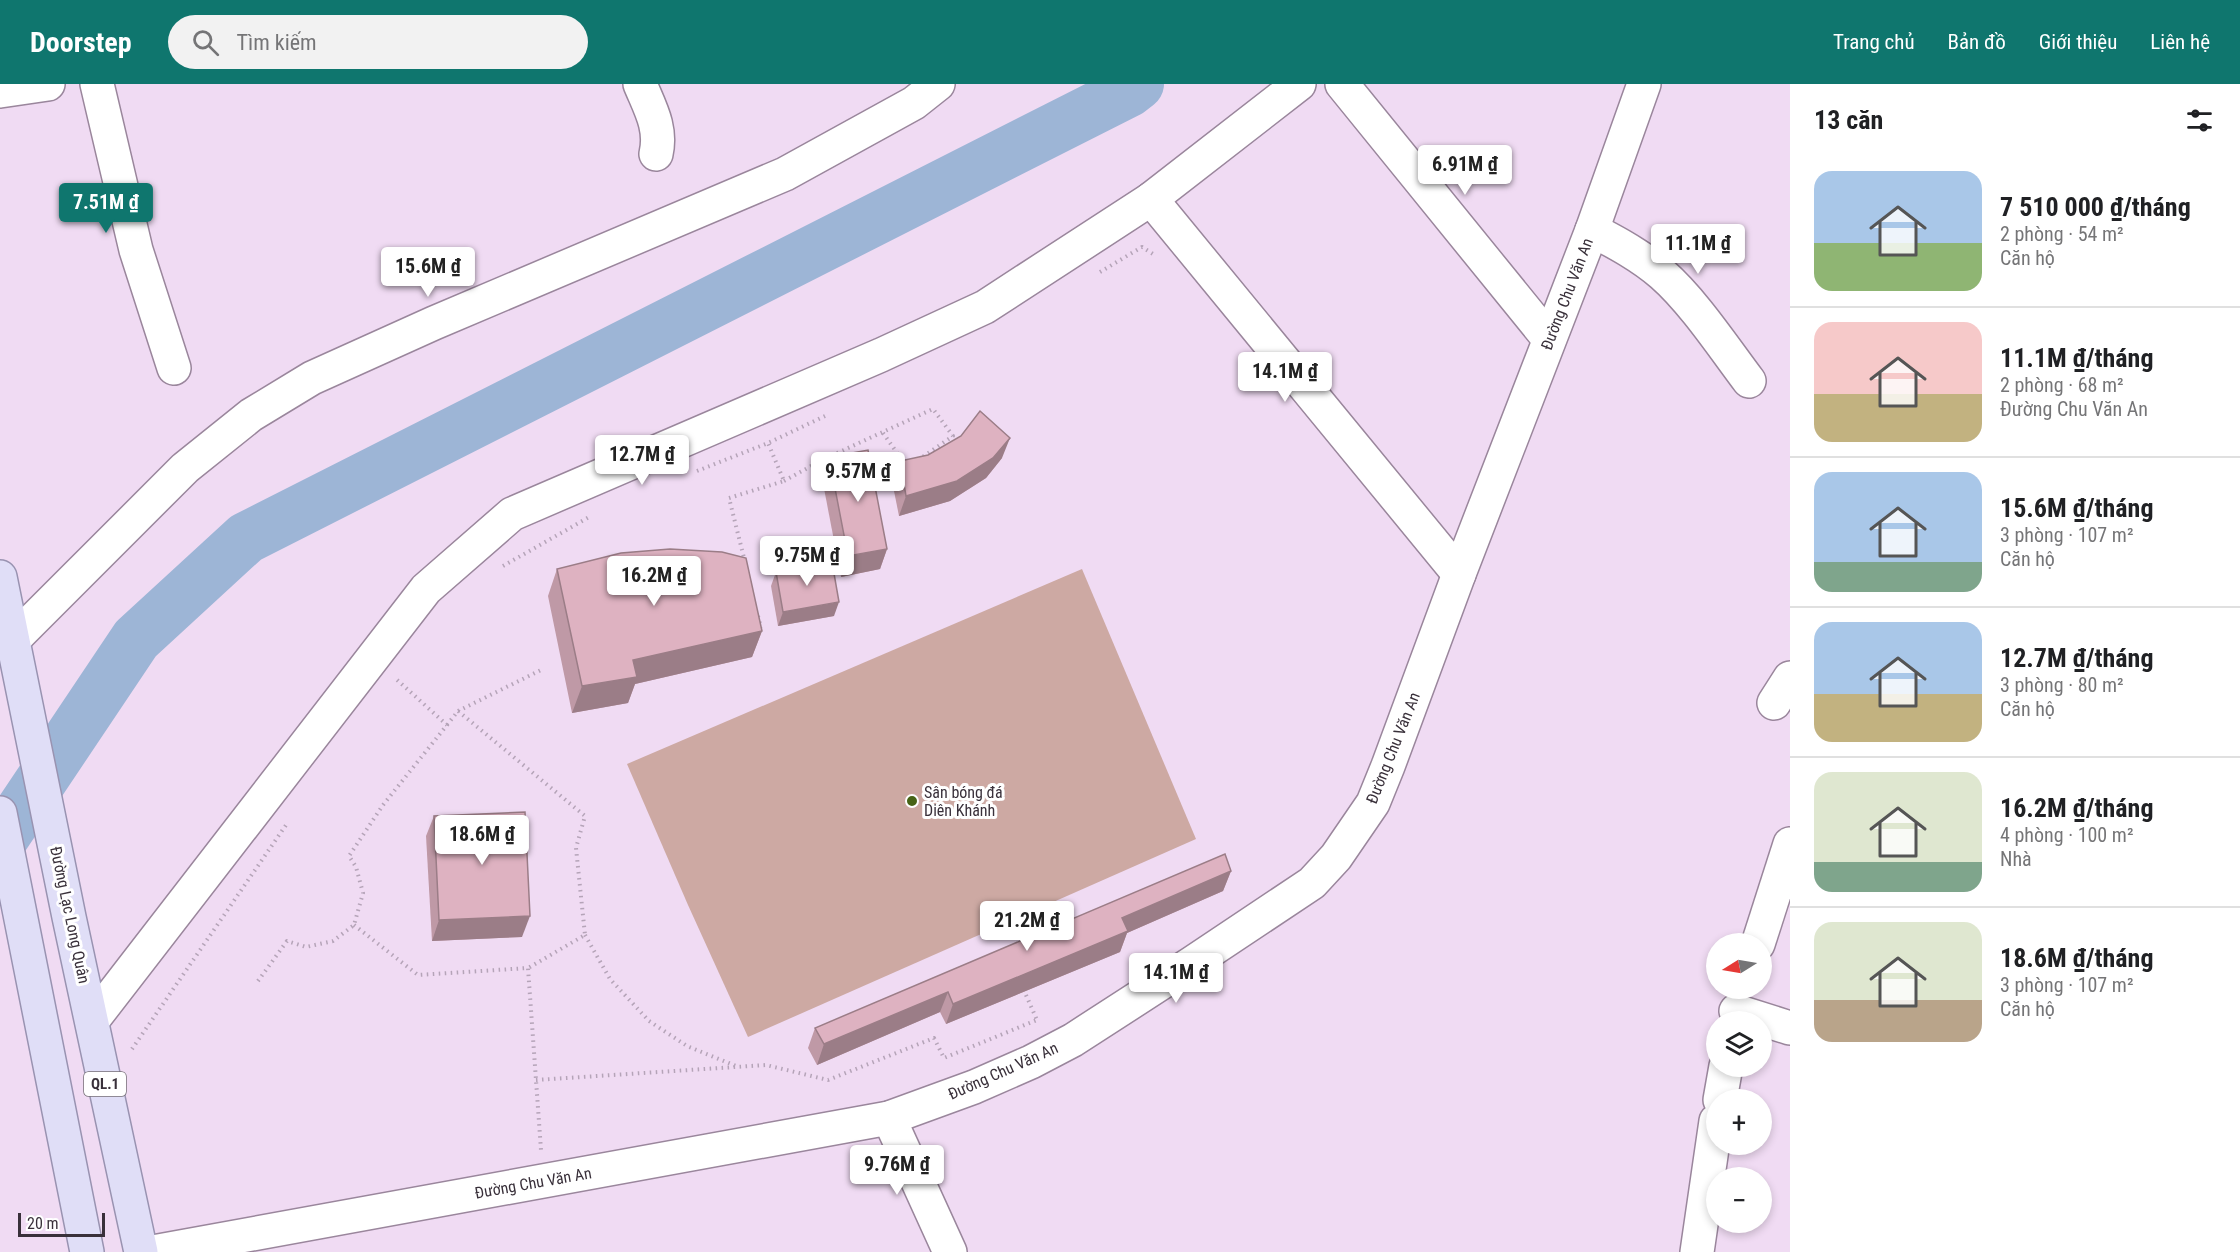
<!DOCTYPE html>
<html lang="vi">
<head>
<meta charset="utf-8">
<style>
  :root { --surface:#fff; --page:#f2f2f2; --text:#202124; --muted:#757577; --line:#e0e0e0; --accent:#0f766e }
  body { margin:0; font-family:"Roboto Condensed",sans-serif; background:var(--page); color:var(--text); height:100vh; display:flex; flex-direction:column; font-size:22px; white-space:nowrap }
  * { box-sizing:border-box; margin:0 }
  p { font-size:20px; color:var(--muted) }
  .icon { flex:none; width:33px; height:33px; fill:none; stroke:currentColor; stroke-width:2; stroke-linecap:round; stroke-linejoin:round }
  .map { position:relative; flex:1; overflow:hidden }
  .side { display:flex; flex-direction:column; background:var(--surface); width:450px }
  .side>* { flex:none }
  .needle { width:39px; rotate:259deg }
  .tools { position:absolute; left:1706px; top:849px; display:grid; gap:12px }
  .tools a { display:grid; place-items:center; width:66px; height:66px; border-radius:50%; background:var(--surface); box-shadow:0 3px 9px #0003; font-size:30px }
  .scale { position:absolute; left:18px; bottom:15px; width:87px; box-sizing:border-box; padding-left:6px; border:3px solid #39303a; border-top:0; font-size:16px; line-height:21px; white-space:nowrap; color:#39303a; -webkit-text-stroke:4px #fff; paint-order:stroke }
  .price { position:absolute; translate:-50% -51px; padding:0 14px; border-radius:6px; background:#fff; color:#222; font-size:20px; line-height:39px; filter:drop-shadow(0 2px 3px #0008) }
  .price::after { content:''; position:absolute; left:50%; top:36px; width:18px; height:14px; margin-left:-9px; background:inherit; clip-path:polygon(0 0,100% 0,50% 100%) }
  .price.on { background:var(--accent); color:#fff }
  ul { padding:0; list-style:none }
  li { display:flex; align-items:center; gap:18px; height:150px; padding:0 24px }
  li+li { border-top:2px solid var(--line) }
  li span { display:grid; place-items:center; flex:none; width:168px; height:120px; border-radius:18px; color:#555 }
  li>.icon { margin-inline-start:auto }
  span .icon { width:72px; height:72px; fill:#fffc; stroke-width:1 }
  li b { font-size:26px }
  h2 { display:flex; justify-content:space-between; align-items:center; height:72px; padding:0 24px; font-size:26px }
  header { display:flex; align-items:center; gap:36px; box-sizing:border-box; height:84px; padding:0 30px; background:var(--accent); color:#fff }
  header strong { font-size:28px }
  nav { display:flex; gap:33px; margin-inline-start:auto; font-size:21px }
  .search { width:420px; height:54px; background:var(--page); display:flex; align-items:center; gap:15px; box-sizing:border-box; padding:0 21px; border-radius:33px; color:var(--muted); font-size:22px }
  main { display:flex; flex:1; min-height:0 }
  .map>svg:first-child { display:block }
</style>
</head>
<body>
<header>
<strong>Doorstep</strong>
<div class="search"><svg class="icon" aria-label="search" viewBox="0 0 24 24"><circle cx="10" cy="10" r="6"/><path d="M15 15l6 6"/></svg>Tìm kiếm</div>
<nav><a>Trang chủ</a><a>Bản đồ</a><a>Giới thiệu</a><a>Liên hệ</a></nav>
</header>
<main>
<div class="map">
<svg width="1790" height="1168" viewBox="0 0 1790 1168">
  <rect width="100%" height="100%" fill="#f0dbf3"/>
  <polygon fill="#cda9a3" points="1082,485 1196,755 748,953 688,821 627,680"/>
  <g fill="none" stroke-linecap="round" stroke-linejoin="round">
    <polyline stroke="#9db5d6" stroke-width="52" points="0,758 136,555 246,454 1129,7 1138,0"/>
    <g stroke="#9a869c" stroke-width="36">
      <g id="minor">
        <polyline points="97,0 136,166 174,284"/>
        <path d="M640,0c10,24 22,44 16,70"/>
        <polyline points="1342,0 1549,255"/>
        <polyline points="0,7 48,0"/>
        <polyline points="1151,115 1459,490"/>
        <path d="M1592,146c25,13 49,26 70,44 31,27 62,74 87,107"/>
        <polyline points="13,556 185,384 251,331 312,294 434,239 785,90 914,19 938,0"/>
        <polyline points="1774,619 1790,594"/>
        <polyline points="1758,860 1790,760"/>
        <polyline points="1736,927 1790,944"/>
        <polyline points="92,937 426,505 512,430 881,271 985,223 1151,115 1299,0"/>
        <polyline points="1720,1016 1726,982"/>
        <polyline points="889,1034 950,1168"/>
        <polyline points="153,1168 889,1034 974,1003 1031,978 1073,956 1192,879 1312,799 1336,773 1373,719 1388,682 1459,490 1592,146 1644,0"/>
        <polyline points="1697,1168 1716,1037"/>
      </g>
    </g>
    <g stroke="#9993b1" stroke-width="36">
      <g id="major">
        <polyline points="0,493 69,833 141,1168"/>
        <polyline points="0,729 87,1168"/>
      </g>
    </g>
    <g stroke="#b5a4b8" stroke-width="4" stroke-dasharray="1.5 4.5" stroke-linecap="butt">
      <polyline points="1100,188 1142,163 1153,170"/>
      <polyline points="883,349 905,380"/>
      <polyline points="697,387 768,359 825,332"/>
      <polyline points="784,397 822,376 933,325 953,352 921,374"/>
      <polyline points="745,478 729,414 784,397 768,359"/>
      <polyline points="503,482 591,432"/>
      <polyline points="758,532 761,544"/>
      <polyline points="458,627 543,585"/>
      <polyline points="447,641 458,627 585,732 576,764 585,851 528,884"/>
      <polyline points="354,841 418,891 528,884 541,1066"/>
      <polyline points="585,851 610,895 649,937 687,962 736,982"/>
      <polyline points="258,897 287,857 306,863 333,857 354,841 363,809 356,783 349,772 383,721 447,641 396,595"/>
      <polyline points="1026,911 1037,936"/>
      <polyline points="132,965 286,741"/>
      <polyline points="536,996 766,981 828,996 934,954 944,974 1037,936 1038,938"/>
    </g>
    <use href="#minor" stroke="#fff" stroke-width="33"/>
    <use href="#major" stroke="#e0def7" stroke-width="33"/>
  </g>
  <g fill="#bf99a6">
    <polygon points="829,373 887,465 880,485 841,493 822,394"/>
    <polygon points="1002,374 986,394 950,417 899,432 892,397 900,377"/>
    <polygon points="557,485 762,547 752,573 635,600 628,619 572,629 548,512"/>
    <polygon points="776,488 834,532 778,542 771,502"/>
    <polygon points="434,732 522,853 432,857 426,752"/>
    <polygon points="1231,787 1223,807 1127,849 1120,868 946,940 940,928 817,981 808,964 815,944"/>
  </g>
  <g fill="#9b7d87">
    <polygon points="1010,354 1002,374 986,394 950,417 899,432 906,412"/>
    <polygon points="887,465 880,485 841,493 848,472"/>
    <polygon points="839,518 834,532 778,542 783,528"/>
    <polygon points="762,547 752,573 635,600 628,619 572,629 582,602 633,576"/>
    <polygon points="1231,787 1223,807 1127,849 1120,868 946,940 953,920 1122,834"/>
    <polygon points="530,832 522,853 432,857 439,836"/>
    <polygon points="948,908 940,928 817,981 824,960"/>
  </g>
  <g fill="#deb2c1" stroke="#9b7d87" stroke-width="1.5">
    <polygon points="980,327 1010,354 993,374 957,397 906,412 900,377 928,371 961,352"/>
    <polygon points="868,366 887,465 848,472 829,373"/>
    <polygon points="670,465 722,468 746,474 762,547 633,576 637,593 582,602 557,485 621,469"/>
    <polygon points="832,478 839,518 783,528 776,488"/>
    <polygon points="525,728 530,832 439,836 434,732"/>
    <polygon points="1225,770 1231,787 1122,834 1128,847 953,920 948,908 824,960 815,944"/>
  </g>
  <circle fill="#466316" stroke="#fff" stroke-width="2" cx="912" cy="717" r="6"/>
  <g text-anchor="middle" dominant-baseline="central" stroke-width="6" stroke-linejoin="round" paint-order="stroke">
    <rect fill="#fff" stroke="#746e75" stroke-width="1.5" x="84" y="988" width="42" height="24" rx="4.5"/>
    <g font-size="15" font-weight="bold" fill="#39303a">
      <text x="105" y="1000">QL.1</text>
    </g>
    <g font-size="16" fill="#39303a" stroke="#fff">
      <text transform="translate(1567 210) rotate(-69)">Đường Chu Văn An</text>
      <text transform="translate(1393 664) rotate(-68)">Đường Chu Văn An</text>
      <text transform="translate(70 831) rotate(78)">Đường Lạc Long Quân</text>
      <text transform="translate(1003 987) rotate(-24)">Đường Chu Văn An</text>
      <text transform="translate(533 1099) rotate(-10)">Đường Chu Văn An</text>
    </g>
    <g font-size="16" fill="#39303a" stroke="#fff" text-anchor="start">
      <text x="924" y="708">Sân bóng đá<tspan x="924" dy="18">Diên Khánh</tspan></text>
    </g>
  </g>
</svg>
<div class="tools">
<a><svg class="needle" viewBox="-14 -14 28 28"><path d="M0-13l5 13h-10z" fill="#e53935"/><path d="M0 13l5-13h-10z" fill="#757577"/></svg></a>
<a><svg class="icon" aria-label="layers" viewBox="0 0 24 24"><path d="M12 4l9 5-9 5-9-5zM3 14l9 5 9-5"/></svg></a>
<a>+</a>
<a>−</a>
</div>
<div class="scale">20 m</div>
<b class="price" style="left:1465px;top:112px">6.91M ₫</b>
<b class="price on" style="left:106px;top:150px">7.51M ₫</b>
<b class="price" style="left:1698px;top:191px">11.1M ₫</b>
<b class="price" style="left:428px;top:214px">15.6M ₫</b>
<b class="price" style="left:1285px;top:319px">14.1M ₫</b>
<b class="price" style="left:642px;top:402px">12.7M ₫</b>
<b class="price" style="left:858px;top:419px">9.57M ₫</b>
<b class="price" style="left:807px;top:503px">9.75M ₫</b>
<b class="price" style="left:654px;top:523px">16.2M ₫</b>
<b class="price" style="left:482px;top:782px">18.6M ₫</b>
<b class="price" style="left:1027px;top:868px">21.2M ₫</b>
<b class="price" style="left:1176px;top:920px">14.1M ₫</b>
<b class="price" style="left:897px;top:1112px">9.76M ₫</b>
</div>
<section class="side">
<h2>13 căn<svg class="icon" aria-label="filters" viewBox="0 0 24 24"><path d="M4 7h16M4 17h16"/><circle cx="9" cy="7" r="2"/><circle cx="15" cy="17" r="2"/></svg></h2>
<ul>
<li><span style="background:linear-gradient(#a9c7e8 60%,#8fb573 0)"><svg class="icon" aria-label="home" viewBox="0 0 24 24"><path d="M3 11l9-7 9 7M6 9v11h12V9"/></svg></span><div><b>7 510 000 ₫/tháng</b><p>2 phòng · 54 m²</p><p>Căn hộ</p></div></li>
<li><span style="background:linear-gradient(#f6c9c9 60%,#c2b280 0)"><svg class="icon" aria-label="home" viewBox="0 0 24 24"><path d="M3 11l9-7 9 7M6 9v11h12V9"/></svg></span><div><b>11.1M ₫/tháng</b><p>2 phòng · 68 m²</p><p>Đường Chu Văn An</p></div></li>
<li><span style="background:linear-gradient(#a9c7e8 75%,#7fa58c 0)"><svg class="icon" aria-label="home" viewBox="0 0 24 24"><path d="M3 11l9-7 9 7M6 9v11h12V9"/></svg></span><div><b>15.6M ₫/tháng</b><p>3 phòng · 107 m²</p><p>Căn hộ</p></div></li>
<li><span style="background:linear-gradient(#a9c7e8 60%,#c2b280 0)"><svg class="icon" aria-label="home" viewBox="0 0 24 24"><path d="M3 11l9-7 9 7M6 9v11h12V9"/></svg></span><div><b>12.7M ₫/tháng</b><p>3 phòng · 80 m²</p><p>Căn hộ</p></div></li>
<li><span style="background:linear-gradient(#dfe7d0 75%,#7fa58c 0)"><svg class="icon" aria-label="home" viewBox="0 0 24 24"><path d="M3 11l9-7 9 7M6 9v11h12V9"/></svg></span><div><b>16.2M ₫/tháng</b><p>4 phòng · 100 m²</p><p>Nhà</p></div></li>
<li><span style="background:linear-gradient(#dfe7d0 65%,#b9a48a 0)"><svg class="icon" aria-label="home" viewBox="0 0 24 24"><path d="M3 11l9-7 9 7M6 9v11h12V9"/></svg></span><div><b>18.6M ₫/tháng</b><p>3 phòng · 107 m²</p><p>Căn hộ</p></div></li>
</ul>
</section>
</main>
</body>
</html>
